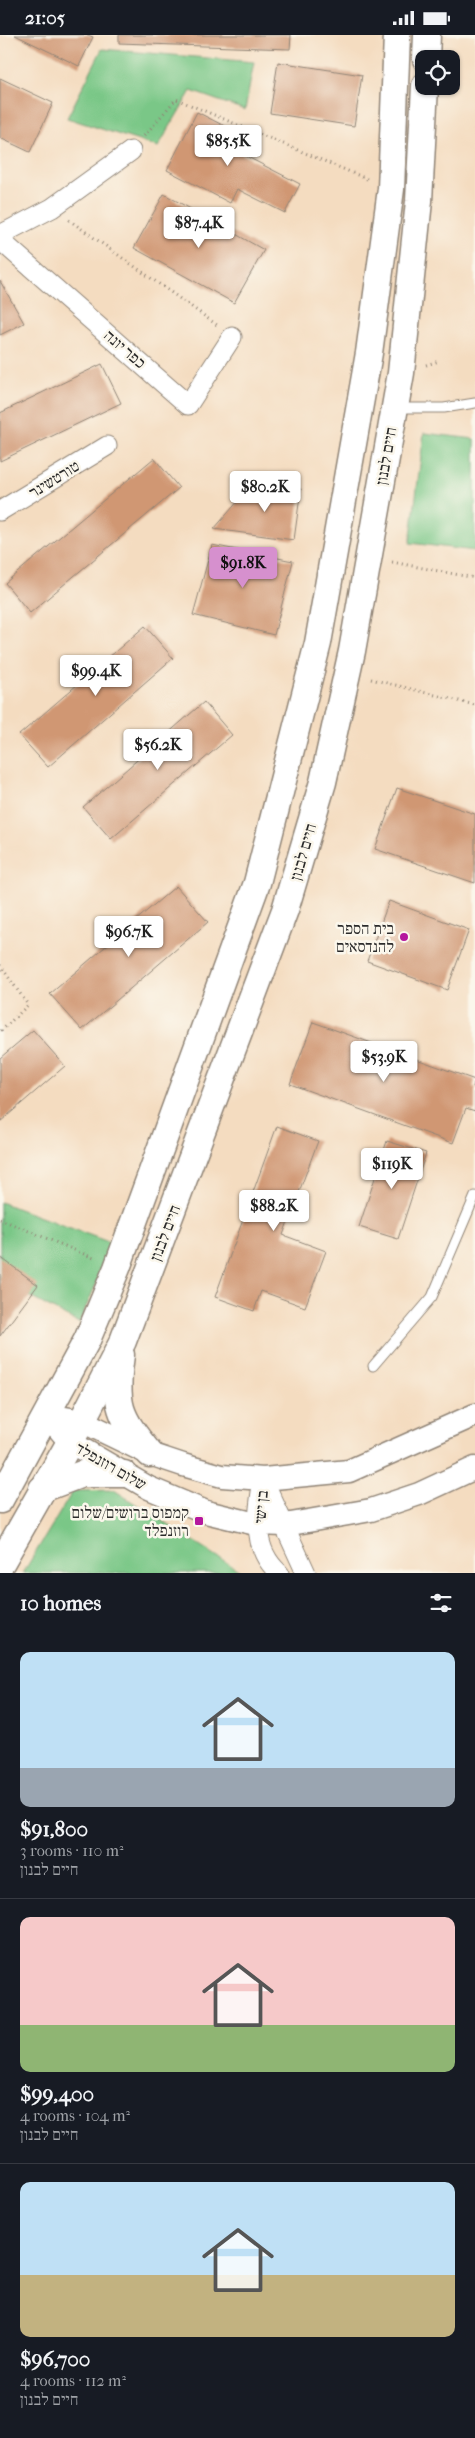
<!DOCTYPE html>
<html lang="en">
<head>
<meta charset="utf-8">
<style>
  :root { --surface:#171b24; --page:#242831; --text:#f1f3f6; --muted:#9ea1a6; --line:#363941; --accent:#d690ce }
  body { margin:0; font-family:"IM FELL French Canon","Frank Ruhl Libre",serif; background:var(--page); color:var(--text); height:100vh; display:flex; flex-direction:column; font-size:19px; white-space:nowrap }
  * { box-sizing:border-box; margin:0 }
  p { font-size:16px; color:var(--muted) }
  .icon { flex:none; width:28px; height:28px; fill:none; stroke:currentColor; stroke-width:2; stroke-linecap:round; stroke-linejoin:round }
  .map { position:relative; height:1538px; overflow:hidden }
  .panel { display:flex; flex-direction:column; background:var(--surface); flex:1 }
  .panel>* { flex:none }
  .tools { position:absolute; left:415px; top:15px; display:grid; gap:10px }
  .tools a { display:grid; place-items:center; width:45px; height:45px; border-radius:10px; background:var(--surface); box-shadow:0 1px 4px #0004; font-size:25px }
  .price { position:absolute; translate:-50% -42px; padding:0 11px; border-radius:5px; background:#fff; color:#222; font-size:16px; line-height:32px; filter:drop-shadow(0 1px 2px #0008) }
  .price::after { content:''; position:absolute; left:50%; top:30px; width:15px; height:11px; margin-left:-8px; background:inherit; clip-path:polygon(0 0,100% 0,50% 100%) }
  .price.selected { background:var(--accent); color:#111 }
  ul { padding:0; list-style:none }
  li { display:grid; align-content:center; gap:10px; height:265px; padding:0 20px }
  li+li { border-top:1px solid var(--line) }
  li span { display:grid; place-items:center; height:155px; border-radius:10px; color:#555 }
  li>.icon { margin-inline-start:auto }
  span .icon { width:90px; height:90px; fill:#fffc; stroke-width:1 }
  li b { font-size:21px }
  h2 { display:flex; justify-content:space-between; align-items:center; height:60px; padding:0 20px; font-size:21px }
  .status { display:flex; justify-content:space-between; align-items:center; height:35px; padding:0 25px; background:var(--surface); direction:ltr }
  .status svg { height:14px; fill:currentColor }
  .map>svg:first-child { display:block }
</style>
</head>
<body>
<div class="status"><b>21:05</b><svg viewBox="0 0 49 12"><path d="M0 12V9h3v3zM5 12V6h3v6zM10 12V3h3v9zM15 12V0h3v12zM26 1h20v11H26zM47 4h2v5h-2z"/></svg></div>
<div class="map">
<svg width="475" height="1538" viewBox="0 0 475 1538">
  <rect width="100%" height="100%" fill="#fbf7ec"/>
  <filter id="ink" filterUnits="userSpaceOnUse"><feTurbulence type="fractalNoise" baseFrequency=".02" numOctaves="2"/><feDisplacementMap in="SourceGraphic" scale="10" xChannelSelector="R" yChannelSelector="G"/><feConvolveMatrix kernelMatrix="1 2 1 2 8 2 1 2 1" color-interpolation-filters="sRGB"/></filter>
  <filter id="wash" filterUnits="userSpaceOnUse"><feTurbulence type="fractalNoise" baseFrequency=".0096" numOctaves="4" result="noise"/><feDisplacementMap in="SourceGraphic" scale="20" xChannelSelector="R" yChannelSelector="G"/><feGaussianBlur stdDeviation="1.12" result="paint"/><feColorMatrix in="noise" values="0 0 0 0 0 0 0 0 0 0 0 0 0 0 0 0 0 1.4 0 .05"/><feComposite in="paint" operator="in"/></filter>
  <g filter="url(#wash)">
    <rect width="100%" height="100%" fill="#f4dcc0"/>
    <g fill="#7ac787" stroke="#527959">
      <polygon points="102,14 254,27 245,75 191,56 158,112 67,83"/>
      <polygon points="424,398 475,404 475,516 410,508"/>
      <polygon points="0,1167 114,1209 79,1288 0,1246"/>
      <polygon points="114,1455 243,1538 23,1538 73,1456"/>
    </g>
    <g id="blocks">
      <g fill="#d09773">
        <polygon points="15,0 88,0 93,2 79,31"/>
        <polygon points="119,0 291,0 290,14 119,8"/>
        <polygon points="278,27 362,40 354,91 270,78"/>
        <polygon points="0,43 53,68 30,117 0,103"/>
        <polygon points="197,77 238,98 230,113 300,149 285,178 237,154 230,168 167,135"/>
        <polygon points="164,159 264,215 234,268 134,213"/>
        <polygon points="0,246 24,288 0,300"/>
        <polygon points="102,329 121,368 0,426 0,378"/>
        <polygon points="154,423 179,453 30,578 5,548"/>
        <polygon points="253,449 301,454 294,505 214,494"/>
        <polygon points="212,510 293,526 274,600 193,580"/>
        <polygon points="145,591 173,623 48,732 19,700"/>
        <polygon points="204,667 232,700 111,804 83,772"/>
        <polygon points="397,753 475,779 475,848 375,814"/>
        <polygon points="176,851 208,887 82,995 50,959"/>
        <polygon points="389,866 469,895 447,955 367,926"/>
        <polygon points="313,987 475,1045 473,1052 475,1053 475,1076 466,1073 453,1108 290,1049"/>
        <polygon points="33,995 65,1031 0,1087 0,1023"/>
        <polygon points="277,1091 318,1106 283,1200 326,1216 305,1272 261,1256 254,1276 215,1262"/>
        <polygon points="387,1106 426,1118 398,1204 359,1192"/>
        <polygon points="0,1222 38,1250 0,1301"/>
      </g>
    </g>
  </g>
  <g filter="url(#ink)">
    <use href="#blocks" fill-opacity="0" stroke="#908476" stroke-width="1"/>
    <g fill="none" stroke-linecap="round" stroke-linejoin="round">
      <g stroke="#908476" stroke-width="11">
        <g id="service">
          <polyline points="398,373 444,373 475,368"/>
          <polyline points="373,1331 432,1262 475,1161"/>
        </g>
      </g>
      <g stroke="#908476" stroke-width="21">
        <g id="minor">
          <polyline points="0,200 52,173 131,116"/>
          <polyline points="0,205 188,370 232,302"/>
          <polyline points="0,476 107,411"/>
          <polyline points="263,1444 306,1538"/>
          <path d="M263,1444c-5,33 -13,68 16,94"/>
        </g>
      </g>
      <g stroke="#908476" stroke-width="25">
        <g id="tertiary">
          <polyline points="47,1380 70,1407 149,1453 206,1477 256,1489 285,1490 371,1475 419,1459 475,1433"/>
          <polyline points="65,1383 82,1386 150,1419 183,1430 222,1441 263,1444 349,1436 475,1380"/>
        </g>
      </g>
      <g stroke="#908476" stroke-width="29">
        <g id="secondary">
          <polyline points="426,24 427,0"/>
          <path d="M121,1320c-7,50 -2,61 29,99"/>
          <polyline points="42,1454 82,1439 124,1439"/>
          <polyline points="0,1465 87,1305 117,1233 257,848 318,608 369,318 391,154 397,0"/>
          <polyline points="0,1530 82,1386 123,1306 285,875 323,747 352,616 401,338 419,166 425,51"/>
        </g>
      </g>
      <g stroke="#908476" stroke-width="3" stroke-dasharray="1 4" stroke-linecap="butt">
        <polyline points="144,101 176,64 367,144"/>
        <polyline points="69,185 217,290"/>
        <polyline points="426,330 439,326"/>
        <polyline points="392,527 475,543"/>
        <polyline points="371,644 475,670"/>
        <polyline points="0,930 28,970 0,997"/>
        <polyline points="0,1184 96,1224"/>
      </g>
      <use href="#service" stroke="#fff" stroke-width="9"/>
      <use href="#minor" stroke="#fff" stroke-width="19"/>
      <use href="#tertiary" stroke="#fff" stroke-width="22"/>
      <use href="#secondary" stroke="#fff" stroke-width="26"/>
    </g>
  </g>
  <g fill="#b5179e" stroke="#fbf7ec" stroke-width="2">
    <circle cx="404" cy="902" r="5"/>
    <rect x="194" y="1481" width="10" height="10" rx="2.5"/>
  </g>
  <g text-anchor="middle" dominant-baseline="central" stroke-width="5" stroke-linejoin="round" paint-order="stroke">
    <g font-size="16" fill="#2b2b2b" stroke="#fbf7ec">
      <text transform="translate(125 314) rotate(41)">כפר יונה</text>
      <text transform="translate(386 421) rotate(-80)">חיים לבנון</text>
      <text transform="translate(54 444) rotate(-32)">טורטשינר</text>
      <text transform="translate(303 817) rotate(-74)">חיים לבנון</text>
      <text transform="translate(165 1198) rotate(-69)">חיים לבנון</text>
      <text transform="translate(111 1431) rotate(30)">שלום רוזנפלד</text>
      <text transform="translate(261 1472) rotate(-85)">בן ישי</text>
    </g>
    <g font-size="16" fill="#2b2b2b" stroke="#fbf7ec" text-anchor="end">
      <text x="394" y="893">בית הספר<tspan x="394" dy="18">להנדסאים</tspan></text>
      <text x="189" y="1477">קמפוס ברושים/שלום<tspan x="189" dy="18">רוזנפלד</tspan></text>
    </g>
  </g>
</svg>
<div class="tools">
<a><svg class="icon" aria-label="locate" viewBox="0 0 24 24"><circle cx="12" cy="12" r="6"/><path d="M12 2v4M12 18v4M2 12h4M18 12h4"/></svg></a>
</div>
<b class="price" style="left:228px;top:132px">$85.5K</b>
<b class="price" style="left:199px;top:214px">$87.4K</b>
<b class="price" style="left:265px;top:478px">$80.2K</b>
<b class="price selected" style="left:243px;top:554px">$91.8K</b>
<b class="price" style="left:96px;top:662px">$99.4K</b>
<b class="price" style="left:158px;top:736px">$56.2K</b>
<b class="price" style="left:129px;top:923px">$96.7K</b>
<b class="price" style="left:384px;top:1048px">$53.9K</b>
<b class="price" style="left:392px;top:1155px">$119K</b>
<b class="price" style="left:274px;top:1197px">$88.2K</b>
</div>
<section class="panel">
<h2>10 homes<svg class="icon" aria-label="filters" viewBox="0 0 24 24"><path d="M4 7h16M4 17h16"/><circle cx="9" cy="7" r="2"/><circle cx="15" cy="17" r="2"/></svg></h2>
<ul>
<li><span style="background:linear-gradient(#bfe0f5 75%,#9aa5b1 0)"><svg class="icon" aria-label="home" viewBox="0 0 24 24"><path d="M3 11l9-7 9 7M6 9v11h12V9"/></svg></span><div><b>$91,800</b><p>3 rooms · 110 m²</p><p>חיים לבנון</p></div></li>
<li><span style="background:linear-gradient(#f6c9c9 70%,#8fb573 0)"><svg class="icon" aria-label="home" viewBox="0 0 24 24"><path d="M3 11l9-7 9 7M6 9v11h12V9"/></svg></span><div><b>$99,400</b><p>4 rooms · 104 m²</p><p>חיים לבנון</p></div></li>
<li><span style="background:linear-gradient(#bfe0f5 60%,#c2b280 0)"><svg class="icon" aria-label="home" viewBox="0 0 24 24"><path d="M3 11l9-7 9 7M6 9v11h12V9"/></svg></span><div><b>$96,700</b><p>4 rooms · 112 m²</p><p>חיים לבנון</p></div></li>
</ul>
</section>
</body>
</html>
